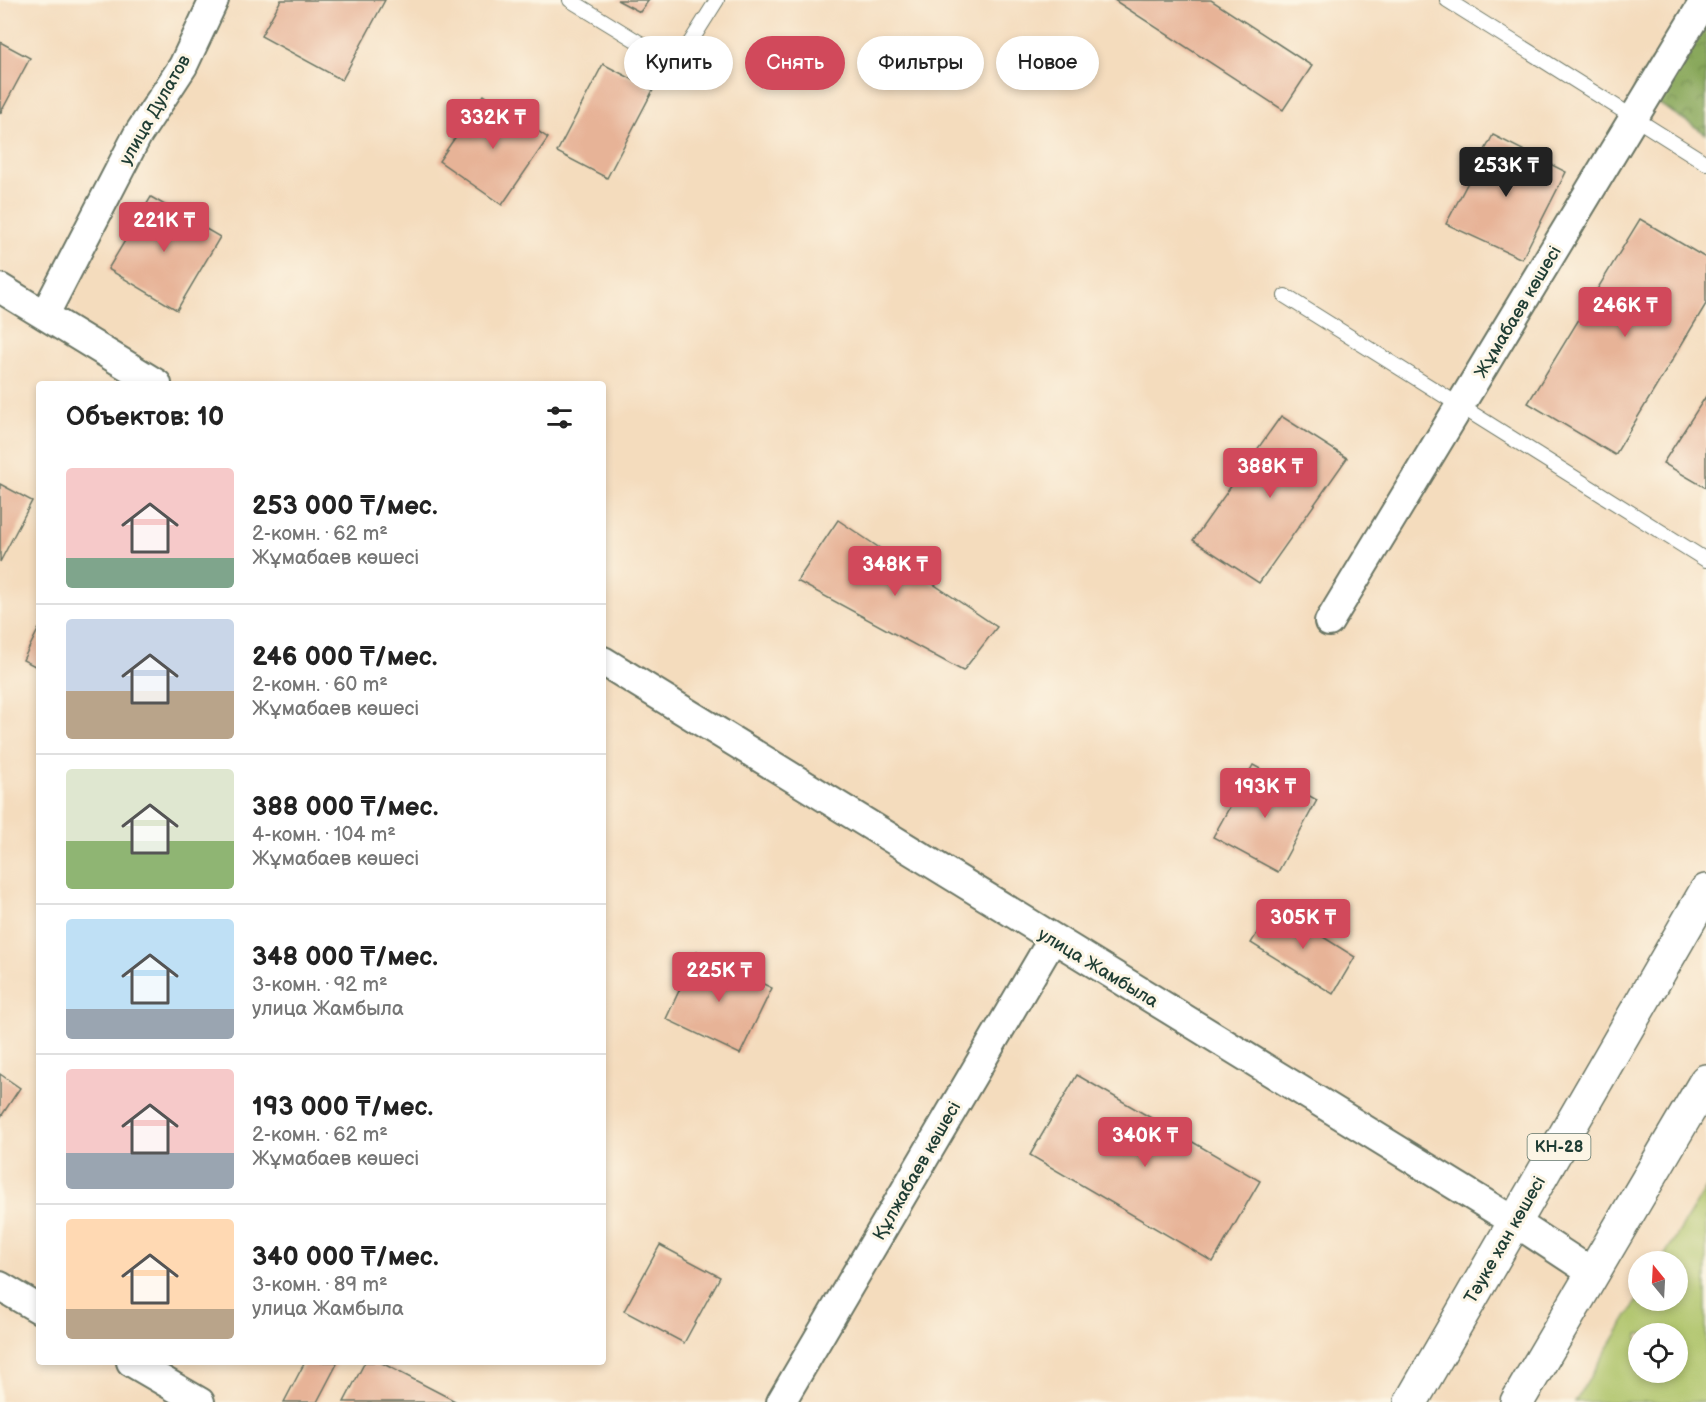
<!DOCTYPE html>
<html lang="ru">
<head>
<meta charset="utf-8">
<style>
  :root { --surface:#fff; --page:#f6f6f6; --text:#222; --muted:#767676; --line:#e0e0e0; --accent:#d1495b }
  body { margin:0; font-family:"Balsamiq Sans",sans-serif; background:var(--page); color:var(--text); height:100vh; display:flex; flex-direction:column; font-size:22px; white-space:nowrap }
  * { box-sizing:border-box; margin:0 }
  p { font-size:20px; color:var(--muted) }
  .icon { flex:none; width:33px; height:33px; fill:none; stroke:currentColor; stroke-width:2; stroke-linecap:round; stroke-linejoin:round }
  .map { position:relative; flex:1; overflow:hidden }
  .details { position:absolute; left:36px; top:381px; width:570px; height:984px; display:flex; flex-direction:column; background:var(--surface); border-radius:6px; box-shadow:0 3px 9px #0003 }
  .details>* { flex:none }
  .banner { position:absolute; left:624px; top:36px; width:570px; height:54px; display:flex; gap:12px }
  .needle { width:39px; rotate:342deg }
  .controls { position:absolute; left:1628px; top:1251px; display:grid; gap:12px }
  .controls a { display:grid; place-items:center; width:60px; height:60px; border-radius:50%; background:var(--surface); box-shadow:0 3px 9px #0003; font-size:30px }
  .price { position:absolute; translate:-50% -51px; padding:0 14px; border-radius:6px; background:var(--accent); color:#fff; font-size:20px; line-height:39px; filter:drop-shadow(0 2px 3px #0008) }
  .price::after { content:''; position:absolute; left:50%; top:36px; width:18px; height:14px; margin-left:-9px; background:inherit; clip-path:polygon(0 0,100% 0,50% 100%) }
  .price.on { background:#222; color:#fff }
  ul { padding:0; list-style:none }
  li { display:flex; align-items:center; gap:18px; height:150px; padding:0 30px }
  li+li { border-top:2px solid var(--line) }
  li span { display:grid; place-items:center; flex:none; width:168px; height:120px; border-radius:6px; color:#555 }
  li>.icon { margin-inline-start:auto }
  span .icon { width:72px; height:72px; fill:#fffc; stroke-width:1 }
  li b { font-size:26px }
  h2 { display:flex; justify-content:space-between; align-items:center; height:72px; padding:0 30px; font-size:26px }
  .tag { padding:0 21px; border-radius:27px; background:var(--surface); box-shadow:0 3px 9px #0003; font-size:21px; line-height:54px }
  .tag.on { background:var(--accent); color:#fff }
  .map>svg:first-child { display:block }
</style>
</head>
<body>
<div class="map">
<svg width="1706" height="1402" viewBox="0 0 1706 1402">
  <defs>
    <pattern id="forest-crowns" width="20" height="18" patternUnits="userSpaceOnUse" patternTransform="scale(1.5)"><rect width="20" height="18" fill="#89a85b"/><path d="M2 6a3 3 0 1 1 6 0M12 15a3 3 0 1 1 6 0" fill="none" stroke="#6f8a4c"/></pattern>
  </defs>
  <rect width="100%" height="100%" fill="#fcf5e5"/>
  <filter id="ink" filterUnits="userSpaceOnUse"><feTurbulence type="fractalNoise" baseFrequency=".0167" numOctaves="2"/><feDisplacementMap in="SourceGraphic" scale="12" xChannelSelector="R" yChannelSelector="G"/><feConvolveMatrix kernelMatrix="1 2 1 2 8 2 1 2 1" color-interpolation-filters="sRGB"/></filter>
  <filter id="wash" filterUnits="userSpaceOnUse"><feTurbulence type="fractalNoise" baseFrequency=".008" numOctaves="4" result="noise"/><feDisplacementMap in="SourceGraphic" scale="24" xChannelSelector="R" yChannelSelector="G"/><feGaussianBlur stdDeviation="1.35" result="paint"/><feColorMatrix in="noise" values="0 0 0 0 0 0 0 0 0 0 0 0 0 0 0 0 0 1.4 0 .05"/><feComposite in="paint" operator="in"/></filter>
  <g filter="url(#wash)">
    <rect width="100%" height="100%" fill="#f4dcbd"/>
    <path fill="#acc266" stroke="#66804d" stroke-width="1.5" fill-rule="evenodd" d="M1706,1188v214h-131l63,-103 39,1v-38l-16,-1zM1638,1334h39v38h-39z"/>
    <polygon fill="url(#forest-crowns)" stroke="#547248" stroke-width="1.5" points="1694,0 1706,0 1706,134 1634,88"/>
    <g id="blocks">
      <g fill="#e7b397">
        <polygon points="281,0 385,0 342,80 261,36"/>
        <polygon points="617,0 649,0 640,12"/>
        <polygon points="1114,0 1211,0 1312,66 1283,110"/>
        <polygon points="0,42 30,58 0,114"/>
        <polygon points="603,64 653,90 607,178 557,152"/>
        <polygon points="484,95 548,138 502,205 439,161"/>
        <polygon points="1493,135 1566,172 1522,259 1446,224"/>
        <polygon points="151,197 220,237 177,310 108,269"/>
        <polygon points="1640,219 1706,258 1706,304 1615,455 1528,403"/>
        <polygon points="1706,396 1706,488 1663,463"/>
        <polygon points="1281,416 1347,458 1259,583 1193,540"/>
        <polygon points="0,484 32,501 0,562"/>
        <polygon points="838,520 997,627 963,671 797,581"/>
        <polygon points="39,628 39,668 23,660"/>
        <polygon points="1253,765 1317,800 1278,872 1213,837"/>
        <polygon points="1274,906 1355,957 1333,994 1251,943"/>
        <polygon points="697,952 772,988 740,1054 666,1019"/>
        <polygon points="0,1074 20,1088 0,1118"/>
        <polygon points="1077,1075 1260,1181 1213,1262 1030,1155"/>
        <polygon points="660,1245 720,1277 684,1343 624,1311"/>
        <polygon points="305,1362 338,1362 317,1402 284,1402"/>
        <polygon points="365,1362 380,1362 457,1402 344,1402"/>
      </g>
    </g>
  </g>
  <g filter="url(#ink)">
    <use href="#blocks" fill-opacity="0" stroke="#6a7564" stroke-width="1.5"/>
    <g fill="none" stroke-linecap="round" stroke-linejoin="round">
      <g stroke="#6a7564" stroke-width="16">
        <g id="lane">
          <polyline points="570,0 676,65 717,0"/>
          <polyline points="1447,0 1706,163"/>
          <polyline points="1285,296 1706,560"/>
        </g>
      </g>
      <g stroke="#6a7564" stroke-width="32">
        <g id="street">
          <polyline points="0,288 157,384"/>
          <polyline points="45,314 137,136 183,66 214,0"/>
          <polyline points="1329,622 1705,0"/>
          <polyline points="603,661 1515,1222 1594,1274"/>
          <polyline points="0,1286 39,1309"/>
          <polyline points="131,1362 200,1402"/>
          <polyline points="781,1402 1052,940"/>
        </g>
      </g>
      <g stroke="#6a7564" stroke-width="36">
        <g id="primary">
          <polyline points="1411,1402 1706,891"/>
          <polyline points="1517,1402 1706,1081"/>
        </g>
      </g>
      <use href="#lane" stroke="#fff" stroke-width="14"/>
      <use href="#street" stroke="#fff" stroke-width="28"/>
      <use href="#primary" stroke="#fff" stroke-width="33"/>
    </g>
  </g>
  <g text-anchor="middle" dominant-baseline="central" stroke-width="6" stroke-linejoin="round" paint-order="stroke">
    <rect fill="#fcf5e5" stroke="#617469" stroke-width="1.5" x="1527.5" y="1134" width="63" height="26" rx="4.5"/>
    <g font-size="16" font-weight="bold" fill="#1f3d34">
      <text x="1559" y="1147">КН-28</text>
    </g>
    <g font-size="18" fill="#1f3d34" stroke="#fcf5e5">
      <text transform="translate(155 110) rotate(-60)">улица Дулатов</text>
      <text transform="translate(1518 312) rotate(-59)">Жұмабаев көшесі</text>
      <text transform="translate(1098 968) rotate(31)">улица Жамбыла</text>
      <text transform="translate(917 1171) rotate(-60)">Құлжабаев көшесі</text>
      <text transform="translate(1505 1240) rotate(-60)">Тәуке хан көшесі</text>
    </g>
  </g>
</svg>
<div class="controls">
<a><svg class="needle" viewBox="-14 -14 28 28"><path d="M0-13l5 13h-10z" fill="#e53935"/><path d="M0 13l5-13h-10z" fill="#767676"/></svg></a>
<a><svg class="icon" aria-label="locate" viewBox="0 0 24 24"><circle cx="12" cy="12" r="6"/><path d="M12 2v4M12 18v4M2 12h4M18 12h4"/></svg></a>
</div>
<b class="price" style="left:493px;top:150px">332K ₸</b>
<b class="price on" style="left:1506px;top:198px">253K ₸</b>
<b class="price" style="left:164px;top:253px">221K ₸</b>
<b class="price" style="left:1625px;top:338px">246K ₸</b>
<b class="price" style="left:1270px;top:499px">388K ₸</b>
<b class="price" style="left:895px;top:597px">348K ₸</b>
<b class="price" style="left:1265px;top:819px">193K ₸</b>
<b class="price" style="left:1303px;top:950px">305K ₸</b>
<b class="price" style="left:719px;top:1003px">225K ₸</b>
<b class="price" style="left:1145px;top:1168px">340K ₸</b>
<div class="banner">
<a class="tag">Купить</a>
<a class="tag on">Снять</a>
<a class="tag">Фильтры</a>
<a class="tag">Новое</a>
</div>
<section class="details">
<h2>Объектов: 10<svg class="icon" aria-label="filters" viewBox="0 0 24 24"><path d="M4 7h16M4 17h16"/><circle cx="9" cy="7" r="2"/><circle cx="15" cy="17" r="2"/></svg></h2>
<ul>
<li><span style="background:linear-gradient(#f6c9c9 75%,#7fa58c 0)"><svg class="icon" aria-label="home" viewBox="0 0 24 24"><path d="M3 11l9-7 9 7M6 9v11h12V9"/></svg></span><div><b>253 000 ₸/мес.</b><p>2-комн. · 62 m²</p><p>Жұмабаев көшесі</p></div></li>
<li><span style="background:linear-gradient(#c9d6e8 60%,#b9a48a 0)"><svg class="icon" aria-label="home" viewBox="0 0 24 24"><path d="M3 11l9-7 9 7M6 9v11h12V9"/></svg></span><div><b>246 000 ₸/мес.</b><p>2-комн. · 60 m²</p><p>Жұмабаев көшесі</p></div></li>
<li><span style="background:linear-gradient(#dfe7d0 60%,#8fb573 0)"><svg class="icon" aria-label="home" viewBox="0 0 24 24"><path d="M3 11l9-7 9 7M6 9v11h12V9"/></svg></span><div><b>388 000 ₸/мес.</b><p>4-комн. · 104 m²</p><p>Жұмабаев көшесі</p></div></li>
<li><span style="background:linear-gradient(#bfe0f5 75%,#9aa5b1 0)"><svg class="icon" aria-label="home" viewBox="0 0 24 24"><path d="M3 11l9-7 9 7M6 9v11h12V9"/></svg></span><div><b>348 000 ₸/мес.</b><p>3-комн. · 92 m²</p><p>улица Жамбыла</p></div></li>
<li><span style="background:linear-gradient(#f6c9c9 70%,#9aa5b1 0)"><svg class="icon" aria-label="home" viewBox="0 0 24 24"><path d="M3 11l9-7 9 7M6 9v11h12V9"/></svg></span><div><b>193 000 ₸/мес.</b><p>2-комн. · 62 m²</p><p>Жұмабаев көшесі</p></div></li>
<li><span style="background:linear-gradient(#ffd9b3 75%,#b9a48a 0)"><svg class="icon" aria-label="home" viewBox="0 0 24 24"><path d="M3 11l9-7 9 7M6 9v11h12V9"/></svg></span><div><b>340 000 ₸/мес.</b><p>3-комн. · 89 m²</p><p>улица Жамбыла</p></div></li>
</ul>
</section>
</div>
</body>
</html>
